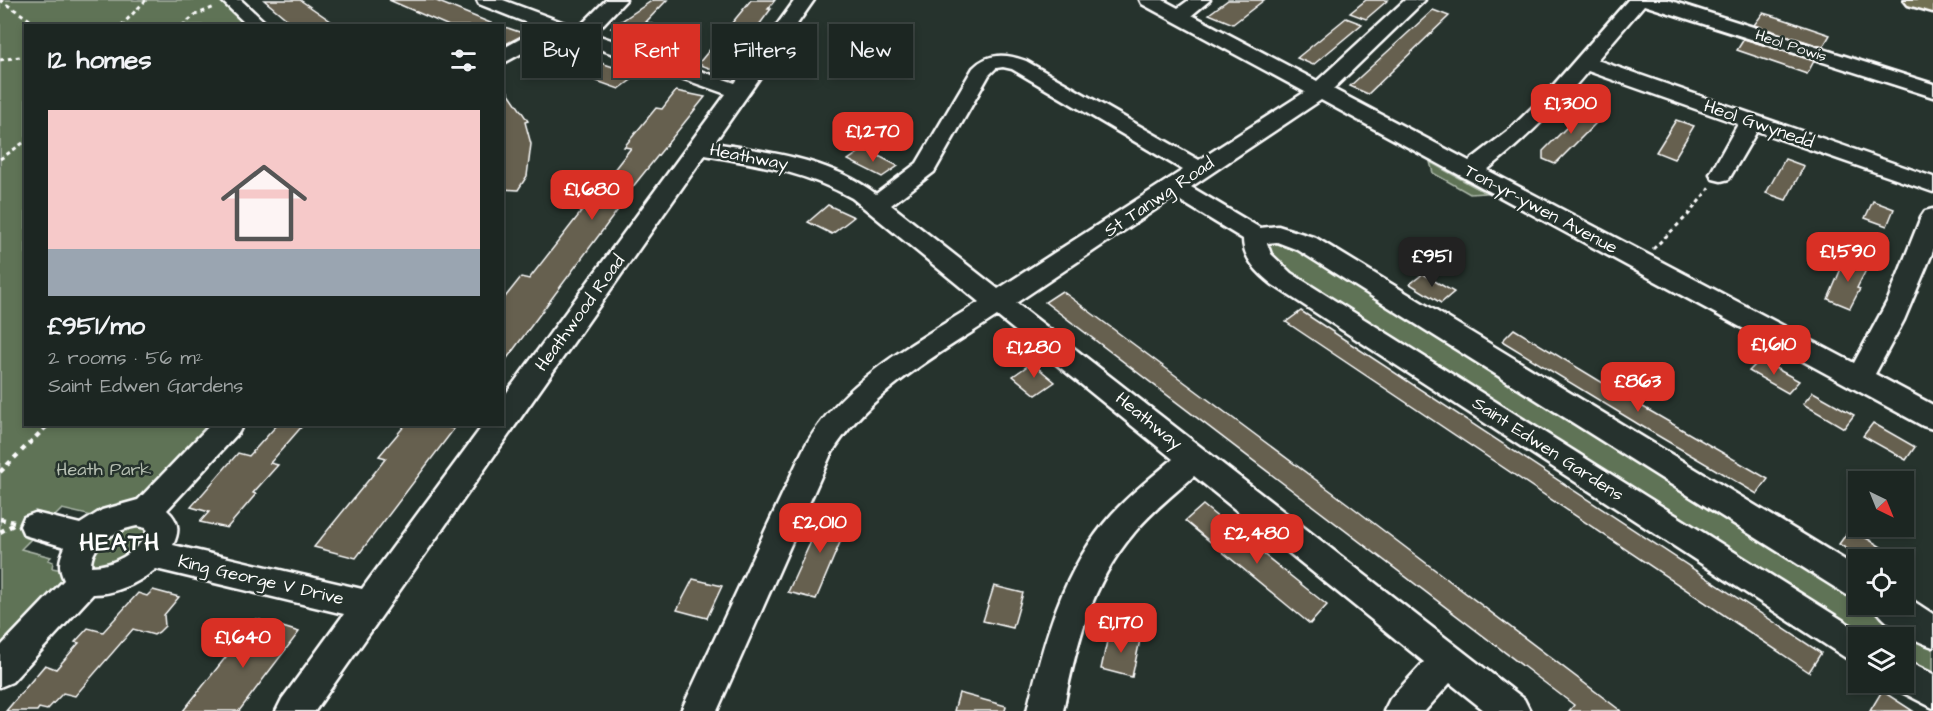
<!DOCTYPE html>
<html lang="en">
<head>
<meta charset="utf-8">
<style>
  :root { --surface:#1c2622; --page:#252e2a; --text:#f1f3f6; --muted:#a0a5a5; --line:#3a4340; --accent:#d93025 }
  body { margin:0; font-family:"Architects Daughter",sans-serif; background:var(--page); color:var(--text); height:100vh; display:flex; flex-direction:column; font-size:22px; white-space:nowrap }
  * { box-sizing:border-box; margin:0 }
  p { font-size:20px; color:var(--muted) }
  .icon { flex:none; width:33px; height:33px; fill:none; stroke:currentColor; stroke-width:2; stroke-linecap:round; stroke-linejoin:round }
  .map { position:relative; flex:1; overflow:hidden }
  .details { position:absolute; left:24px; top:24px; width:480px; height:402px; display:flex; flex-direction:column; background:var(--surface); border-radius:0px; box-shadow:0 3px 9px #0003,0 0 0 2px var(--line) }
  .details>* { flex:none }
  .hud { position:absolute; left:522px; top:24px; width:570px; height:54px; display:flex; gap:12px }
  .needle { width:39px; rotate:137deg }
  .buttons { position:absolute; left:1848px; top:471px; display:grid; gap:12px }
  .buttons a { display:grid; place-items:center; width:66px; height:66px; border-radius:0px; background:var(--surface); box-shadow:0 3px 9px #0003,0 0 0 2px var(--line); font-size:30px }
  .price { position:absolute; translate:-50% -51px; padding:0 14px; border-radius:12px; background:var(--accent); color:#fff; font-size:20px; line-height:39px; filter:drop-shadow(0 2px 3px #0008) }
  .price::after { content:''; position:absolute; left:50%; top:36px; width:18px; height:14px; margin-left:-9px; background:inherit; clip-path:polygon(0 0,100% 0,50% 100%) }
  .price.active { background:#222; color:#fff }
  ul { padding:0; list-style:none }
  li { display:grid; align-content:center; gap:12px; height:318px; padding:0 24px }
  li span { display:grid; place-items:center; height:186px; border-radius:0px; color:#555 }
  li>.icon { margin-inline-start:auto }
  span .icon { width:108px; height:108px; fill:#fffc; stroke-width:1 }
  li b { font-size:26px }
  h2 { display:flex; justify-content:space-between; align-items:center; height:72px; padding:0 24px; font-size:26px }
  .chip { padding:0 21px; border-radius:0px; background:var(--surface); box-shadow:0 3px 9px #0003,0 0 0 2px var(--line); font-size:21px; line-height:54px }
  .chip.active { background:var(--accent); color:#fff }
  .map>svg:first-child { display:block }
</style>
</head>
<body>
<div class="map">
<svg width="1933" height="711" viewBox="0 0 1933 711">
  <rect width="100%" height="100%" fill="#26332d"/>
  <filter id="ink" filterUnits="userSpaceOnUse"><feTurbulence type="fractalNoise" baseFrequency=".0167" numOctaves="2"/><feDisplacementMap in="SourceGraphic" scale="12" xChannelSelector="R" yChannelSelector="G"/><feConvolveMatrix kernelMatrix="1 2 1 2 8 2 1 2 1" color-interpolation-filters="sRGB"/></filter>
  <g filter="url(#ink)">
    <g fill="#5e7357" stroke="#aeb9ab" stroke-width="1.5">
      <polygon points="0,0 225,0 255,25 26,26 26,424 223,425 153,500 100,514 95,513 92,516 62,509 52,519 44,517 25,536 32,538 21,549 51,557 48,560 53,562 52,568 62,570 66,587 0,663"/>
      <polygon points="1430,162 1486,193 1470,194 1433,173"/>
      <polygon points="1282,239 1858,591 1858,604 1879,605 1933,638 1933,686 1904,670 1904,638 1858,638 1858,641 1284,275 1277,270 1265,240"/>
      <polygon points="113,525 149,525 142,555 89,570 87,547"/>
    </g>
    <g fill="#66604f" stroke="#fff" stroke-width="1.5">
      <polygon points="264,0 300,0 338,26 295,26"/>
      <polygon points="389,0 434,0 498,26 449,26"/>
      <polygon points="653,0 667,0 646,22 682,34 665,47 611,28"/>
      <polygon points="751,0 775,0 768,9 771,9 723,73 698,64"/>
      <polygon points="1228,0 1264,0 1233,24 1209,14"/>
      <polygon points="1366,0 1388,0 1366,19 1350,13"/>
      <polygon points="1433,10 1449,16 1368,94 1350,86"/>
      <polygon points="1763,13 1777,17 1830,35 1823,47 1754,25"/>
      <polygon points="1346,18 1362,24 1313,65 1297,58"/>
      <polygon points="502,26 525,34 502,46"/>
      <polygon points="1744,39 1814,61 1807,74 1737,50"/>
      <polygon points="546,42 604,64 638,75 619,89 524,55"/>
      <polygon points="502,83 528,121 525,122 531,144 527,176 518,190 502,189"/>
      <polygon points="676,91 705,97 627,194 629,195 502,365 502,301 521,277 529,279 631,148 624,147 656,108 662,109"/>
      <polygon points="1587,107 1604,115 1555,164 1543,159 1543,151"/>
      <polygon points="1676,120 1694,126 1674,159 1656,152"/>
      <polygon points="864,149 875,154 898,166 882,177 848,160"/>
      <polygon points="1785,159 1804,166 1786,200 1766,193"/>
      <polygon points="1873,201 1894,209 1887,226 1865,218"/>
      <polygon points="828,205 854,217 832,234 808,222"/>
      <polygon points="1846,257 1868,266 1857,288 1860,289 1850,308 1828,299"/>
      <polygon points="1423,274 1438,283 1454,292 1441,303 1410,284"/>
      <polygon points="1062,291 1351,506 1621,711 1569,711 1574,705 1045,302"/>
      <polygon points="1301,311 1821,653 1809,672 1286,322"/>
      <polygon points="1514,329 1631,400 1768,479 1757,494 1638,424 1502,341"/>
      <polygon points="1760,360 1779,370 1799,381 1788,393 1749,371"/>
      <polygon points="1032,363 1055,382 1036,395 1013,376"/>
      <polygon points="1813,392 1854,415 1844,428 1803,404"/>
      <polygon points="1873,423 1915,447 1906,460 1863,436"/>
      <polygon points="278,424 304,424 270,463 278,465 253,493 256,494 227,528 200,522 209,512 191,507 238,453 249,456"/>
      <polygon points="406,424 436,424 454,429 356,558 314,547 375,472 386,458 379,456"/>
      <polygon points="1203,505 1232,529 1327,605 1310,624 1293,610 1185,521"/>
      <polygon points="826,508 852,514 816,599 788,592"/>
      <polygon points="1850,529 1873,542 1902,560 1864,560 1839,544"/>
      <polygon points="693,579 722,586 707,618 677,610"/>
      <polygon points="994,586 1023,593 1013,628 983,621"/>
      <polygon points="153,590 179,597 164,615 165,626 159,632 154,635 133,629 75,696 63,693 47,710 39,708 37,711 6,711 45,665 56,669 79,643 75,642 88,628 103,632 138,593 147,596"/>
      <polygon points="256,619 299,632 239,711 183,711"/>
      <polygon points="1109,632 1140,640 1132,677 1101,669"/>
      <polygon points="1882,691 1913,711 1870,711"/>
      <polygon points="959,693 1006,706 1005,711 954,711"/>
    </g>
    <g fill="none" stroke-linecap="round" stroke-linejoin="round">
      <g stroke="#fff" stroke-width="5">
        <g id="minor">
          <polygon points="221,0 241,0 269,26 248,26"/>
          <path d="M477,0h26l75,28 28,-28h20l-32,34 141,49 60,-83h19l-100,143c55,9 117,16 162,51l41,-31 56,-95c15,-16 34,-14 53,-7l173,99 106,-68 -163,-88 -2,-4h23l15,8 11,-8h21l-18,15 125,66 88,-81h20l-92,89 136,72 40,-31 34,-33 85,-97h40l265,84v13l-289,-92 -47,55 336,117v15l-176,-61 -28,48 -8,2 -8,-2 -3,-5 28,-50 -150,-53c-31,37 -63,69 -101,99l367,193 34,-63 33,-83 4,-6 8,-2v42l-29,69 -29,54 58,31v24l-10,-3 -602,-326 -130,87 69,41 18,-2 38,12 542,330v31l-11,-4 -549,-345 -21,-8 -10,1 4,11 20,19 580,365h-13v24l-12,-4 -573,-373c-14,-11 -30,-26 -30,-46l-69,-42 -158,106 508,396 6,12h-45l-35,-28 -25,28h-41l6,-12 34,-37 -230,-186c-20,18 -43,36 -60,57 -44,51 -58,114 -71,178h-36c17,-71 35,-141 85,-197 18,-20 40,-37 61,-55l-176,-143c-61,40 -129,76 -167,140l-113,255h-36l121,-259c37,-71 113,-109 177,-150l-127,-104c-46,-26 -95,-34 -147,-43l-390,556h-39l6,-12 62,-85 -188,-45c-18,14 -40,25 -63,25l-81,88 -12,5v-40l64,-67c-6,-13 -5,-20 1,-33l-41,-12 -4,-9 4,-9 11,-4 45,11 22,-14 36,-10 73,-76h32l-4,8 -72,78c12,11 13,21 6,35l189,44 122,-165h18v-25l224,-305 -169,-60 -55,30v-15l38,-21 -61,-24zM1003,67l9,2 171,101 -185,119 -107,-84 43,-33 55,-97 7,-7zM137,526l9,2 1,6c-12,19 -33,32 -56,32 0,-23 27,-37 46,-40z"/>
          <path d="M1904,595l29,19v33c-20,-7 -51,-23 -60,-43h31z"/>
          <polygon points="1904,660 1933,674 1933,708 1892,687 1890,682 1904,682"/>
        </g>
      </g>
      <g stroke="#fff" stroke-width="5">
        <polygon id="major" points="1904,0 1933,0 1933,12 1908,5"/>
      </g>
      <g stroke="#fff" stroke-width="3" stroke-dasharray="4 4" stroke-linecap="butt">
        <polyline points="0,0 39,26"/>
        <polyline points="121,26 146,0"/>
        <polyline points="182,26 195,15 215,7"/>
        <polyline points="0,60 26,56"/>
        <polyline points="0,159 26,141"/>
        <polyline points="1653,249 1688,215 1711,186"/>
      </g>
      <g stroke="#fff" stroke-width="4.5" stroke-dasharray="5 5" stroke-linecap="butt">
        <polyline points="0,472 49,424"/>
        <polyline points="0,519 14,522"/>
        <polyline points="0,532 13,525"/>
      </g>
      <use href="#minor" fill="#26332d" fill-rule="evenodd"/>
      <use href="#major" fill="#716f52" fill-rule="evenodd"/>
    </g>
  </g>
  <g text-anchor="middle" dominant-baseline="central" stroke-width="5" stroke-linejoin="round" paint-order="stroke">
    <g font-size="15" fill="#fff" stroke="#26332d">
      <text transform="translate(1791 46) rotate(18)">Heol Powis</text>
    </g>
    <g font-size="18" fill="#fff" stroke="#26332d">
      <text transform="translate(1759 124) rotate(19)">Heol Gwynedd</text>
      <text transform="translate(749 157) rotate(11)">Heathway</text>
      <text transform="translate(1159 197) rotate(-34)">St Tanwg Road</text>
      <text transform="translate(1541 209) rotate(28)">Ton-yr-ywen Avenue</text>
      <text transform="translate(580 313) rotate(-54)">Heathwood Road</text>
      <text transform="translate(1149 421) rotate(39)">Heathway</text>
      <text transform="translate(1548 449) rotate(33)">Saint Edwen Gardens</text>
      <text transform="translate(261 580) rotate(13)">King George V Drive</text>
    </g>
    <g font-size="18" fill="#b7c0b3" stroke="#26332d">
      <text x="104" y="469">Heath Park</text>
    </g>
    <g font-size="24" font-weight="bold" letter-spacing="1.5" fill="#fff" stroke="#26332d">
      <text x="120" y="543">HEATH</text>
    </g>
  </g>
</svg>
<div class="buttons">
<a><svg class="needle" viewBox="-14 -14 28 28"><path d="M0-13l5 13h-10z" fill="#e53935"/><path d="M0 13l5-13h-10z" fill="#a0a5a5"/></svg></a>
<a><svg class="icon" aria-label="locate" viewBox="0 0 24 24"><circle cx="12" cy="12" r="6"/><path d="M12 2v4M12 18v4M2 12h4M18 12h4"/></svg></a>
<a><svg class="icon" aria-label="layers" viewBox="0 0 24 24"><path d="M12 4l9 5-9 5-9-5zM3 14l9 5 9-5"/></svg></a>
</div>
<b class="price" style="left:1571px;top:135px">£1,300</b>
<b class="price" style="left:873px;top:163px">£1,270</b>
<b class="price" style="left:592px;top:221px">£1,680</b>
<b class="price" style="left:1848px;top:283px">£1,590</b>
<b class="price active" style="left:1432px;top:288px">£951</b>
<b class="price" style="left:1774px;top:376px">£1,610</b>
<b class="price" style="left:1034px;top:379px">£1,280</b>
<b class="price" style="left:1638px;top:413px">£863</b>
<b class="price" style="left:820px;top:554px">£2,010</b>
<b class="price" style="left:1257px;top:565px">£2,480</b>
<b class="price" style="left:1121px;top:654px">£1,170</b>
<b class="price" style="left:243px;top:669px">£1,640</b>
<div class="hud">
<a class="chip">Buy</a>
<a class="chip active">Rent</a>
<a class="chip">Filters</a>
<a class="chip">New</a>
</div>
<section class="details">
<h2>12 homes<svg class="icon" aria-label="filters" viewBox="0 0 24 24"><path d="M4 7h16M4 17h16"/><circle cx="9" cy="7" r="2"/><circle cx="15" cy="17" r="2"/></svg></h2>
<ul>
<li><span style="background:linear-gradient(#f6c9c9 75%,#9aa5b1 0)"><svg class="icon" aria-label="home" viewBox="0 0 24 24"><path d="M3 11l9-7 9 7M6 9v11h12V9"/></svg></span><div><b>£951/mo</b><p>2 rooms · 56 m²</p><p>Saint Edwen Gardens</p></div></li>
</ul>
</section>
</div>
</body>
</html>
